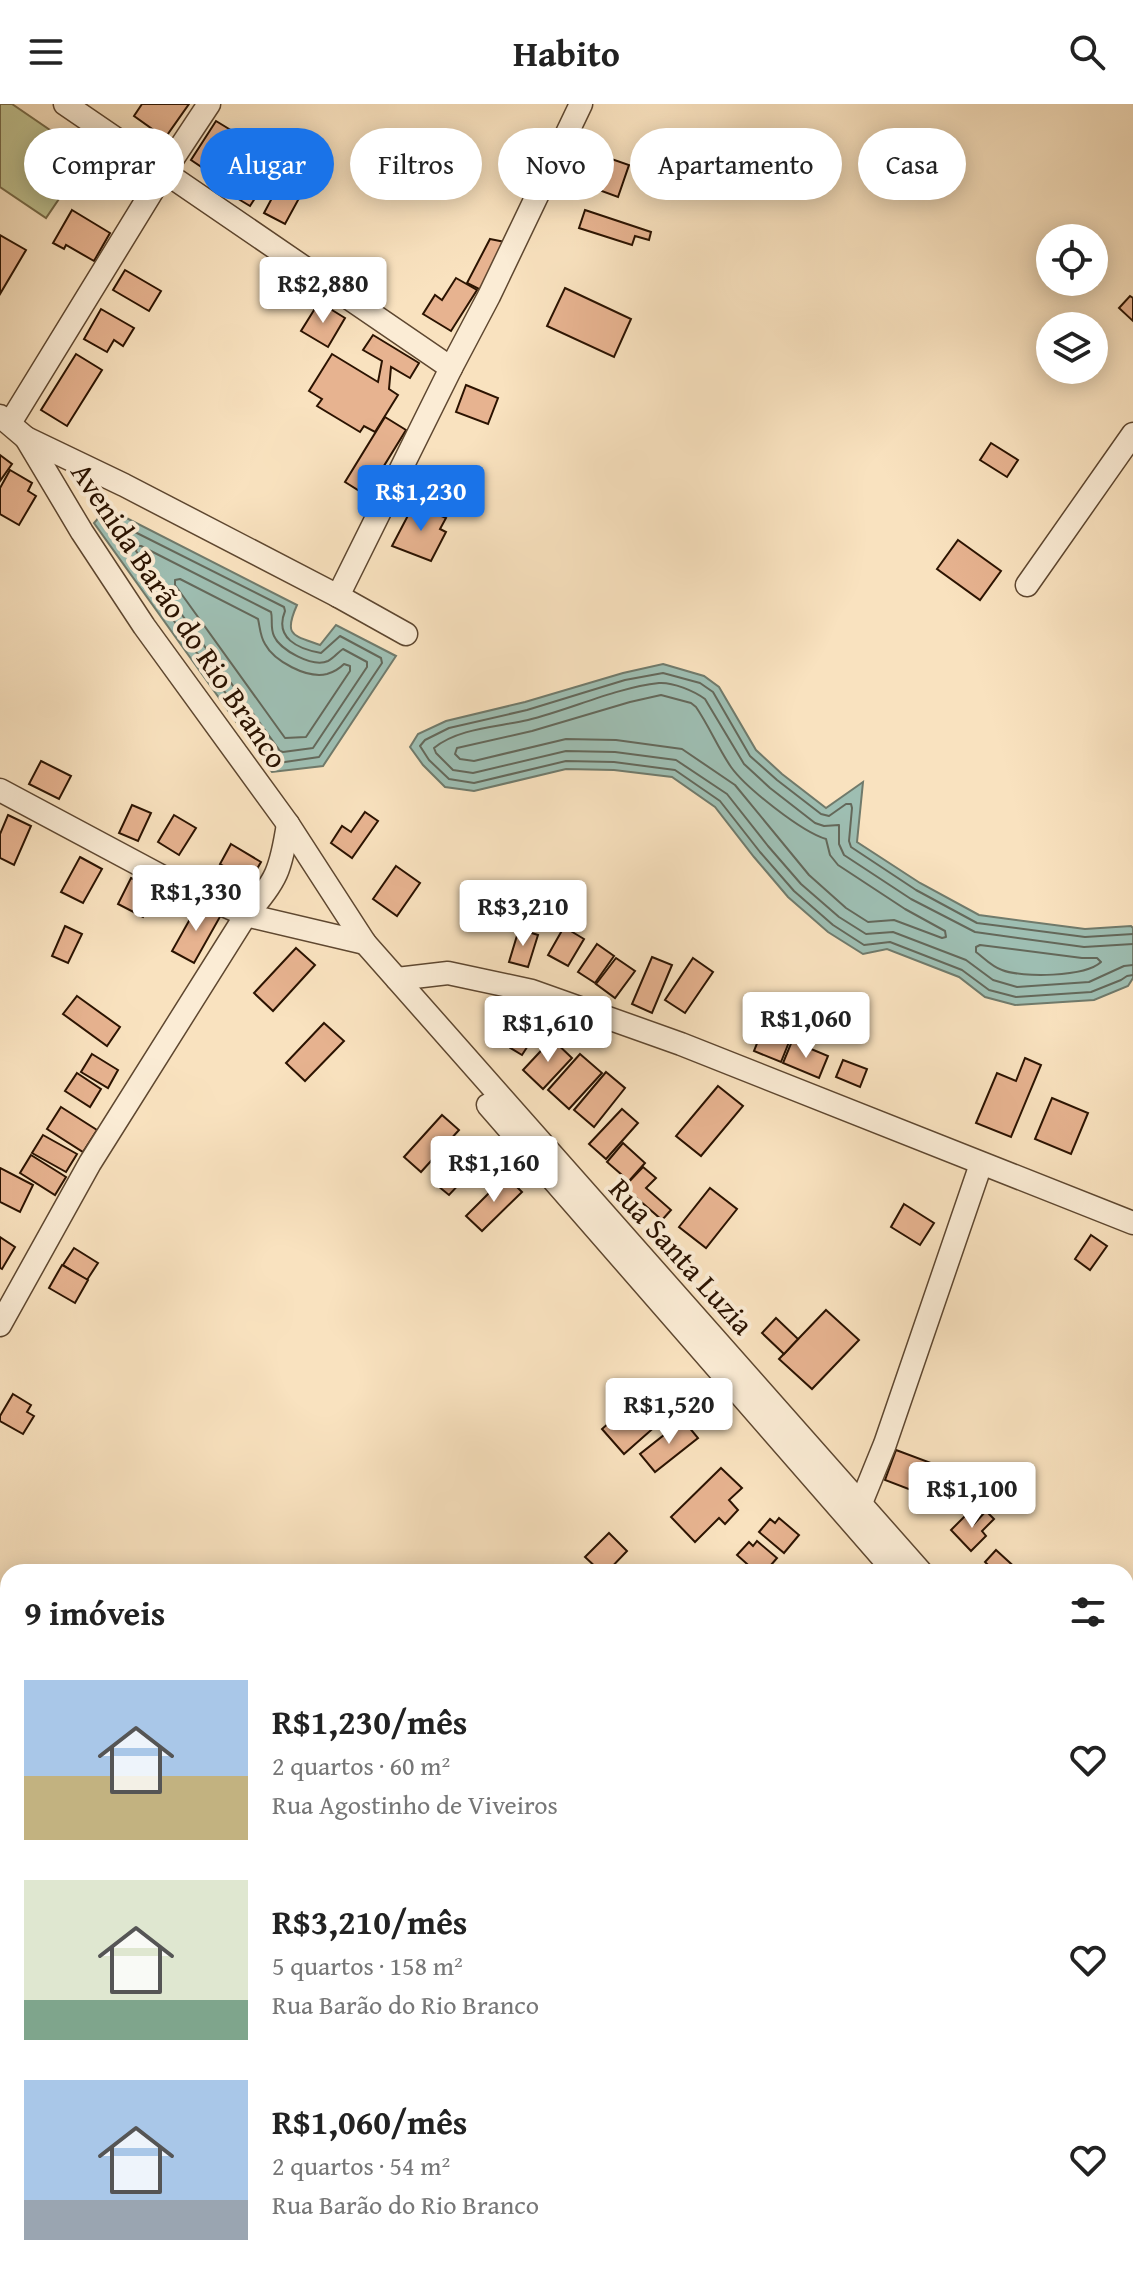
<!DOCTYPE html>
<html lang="pt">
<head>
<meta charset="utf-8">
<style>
  :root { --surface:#fff; --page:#f6f6f6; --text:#222; --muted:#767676; --accent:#1a73e8 }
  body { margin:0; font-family:"Gentium Book Plus",serif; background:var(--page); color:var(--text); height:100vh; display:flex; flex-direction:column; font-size:30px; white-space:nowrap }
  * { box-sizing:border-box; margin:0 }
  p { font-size:26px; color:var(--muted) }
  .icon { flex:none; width:44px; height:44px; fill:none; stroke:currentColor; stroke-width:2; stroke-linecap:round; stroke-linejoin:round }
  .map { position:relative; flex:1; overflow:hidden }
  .sheet { position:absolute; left:0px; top:1460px; width:1134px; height:712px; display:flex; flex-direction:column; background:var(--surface); border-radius:24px 24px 0 0; box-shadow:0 4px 20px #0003 }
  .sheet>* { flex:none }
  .banner { position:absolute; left:24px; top:24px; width:1086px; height:72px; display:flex; gap:16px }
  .buttons { position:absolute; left:1036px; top:120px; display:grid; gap:16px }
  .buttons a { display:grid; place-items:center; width:72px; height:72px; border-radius:50%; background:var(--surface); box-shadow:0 4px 20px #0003; font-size:40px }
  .price { position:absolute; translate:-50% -68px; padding:0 18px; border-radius:8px; background:#fff; color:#222; font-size:26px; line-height:52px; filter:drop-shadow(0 2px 4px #0008) }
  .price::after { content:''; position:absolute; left:50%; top:48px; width:24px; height:18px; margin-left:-12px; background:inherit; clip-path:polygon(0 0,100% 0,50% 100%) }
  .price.active { background:var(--accent); color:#fff }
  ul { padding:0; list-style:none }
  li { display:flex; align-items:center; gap:24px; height:200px; padding:0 24px }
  li span { display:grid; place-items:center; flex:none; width:224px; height:160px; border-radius:0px; color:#555 }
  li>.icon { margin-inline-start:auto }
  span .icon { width:96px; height:96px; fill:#fffc; stroke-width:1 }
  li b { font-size:34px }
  h2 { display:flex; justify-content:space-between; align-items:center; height:96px; padding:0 24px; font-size:34px }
  .chip { padding:0 28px; border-radius:36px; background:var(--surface); box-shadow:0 4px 20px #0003; font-size:28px; line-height:72px }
  .chip.active { background:var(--accent); color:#fff }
  header { display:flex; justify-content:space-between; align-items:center; height:104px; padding:0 24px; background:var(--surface); font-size:36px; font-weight:700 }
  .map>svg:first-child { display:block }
</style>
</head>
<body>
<header><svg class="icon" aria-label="menu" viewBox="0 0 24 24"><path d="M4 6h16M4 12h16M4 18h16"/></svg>Habito<svg class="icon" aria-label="search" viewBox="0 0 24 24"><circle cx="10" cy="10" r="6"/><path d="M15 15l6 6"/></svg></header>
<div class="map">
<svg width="1133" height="2172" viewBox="0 0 1133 2172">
  <rect width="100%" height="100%" fill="#f9e2bf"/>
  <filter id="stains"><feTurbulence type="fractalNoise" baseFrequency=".0025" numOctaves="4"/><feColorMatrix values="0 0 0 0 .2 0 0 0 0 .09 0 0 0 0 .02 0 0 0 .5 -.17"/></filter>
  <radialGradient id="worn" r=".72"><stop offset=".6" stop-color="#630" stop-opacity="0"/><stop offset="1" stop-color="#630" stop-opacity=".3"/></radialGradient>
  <polygon fill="#c0c290" stroke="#766a48" stroke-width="2" points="0,0 12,0 88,52 46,114 0,83"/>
  <g fill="#9ebeb2" stroke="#707a6b" stroke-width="2">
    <path d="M107,404l190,97c-14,31 -4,30 23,40l16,-20 60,31 -73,110 -51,6 -178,-249z"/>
    <polygon points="663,560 704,572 719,583 756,646 782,670 826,704 863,678 857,738 920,779 979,811 1085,825 1131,822 1133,824 1133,874 1128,882 1094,896 1015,901 985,893 959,873 887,845 863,850 828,828 788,793 754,753 715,703 672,673 614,666 566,665 474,687 445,683 423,661 410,643 418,630 446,617 525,598 623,569"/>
  </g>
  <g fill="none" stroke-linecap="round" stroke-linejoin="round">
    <g stroke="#64685a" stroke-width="2">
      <path d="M109,415l175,88 1,4c-11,27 13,38 36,42l19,-17 41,22 1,5 -63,94 -41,6 -3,-1 -169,-236v-4z"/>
      <path d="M137,442h4l130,66c2,7 -1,16 3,24 6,14 39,32 54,25 6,-3 10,-9 15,-12l24,13v5l-54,81 -30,4 -3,-1 -144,-200z"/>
      <path d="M180,475l78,40c2,8 2,17 7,25 9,17 42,35 62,30 7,-2 12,-5 17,-10l6,2v5l-44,66 -21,1 -110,-153v-5z"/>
      <path d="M661,591l30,8 5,4c13,19 22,41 35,60 15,21 71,65 95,72l4,16 8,10 67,44 40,22 1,6 -4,1 -48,-18 -26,2 -22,-14 -37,-33 -74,-90 -53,-36 -66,-9 -50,-1 -92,22 -14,-2 -5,-5 2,-6 75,-17 98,-29z"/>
      <polyline points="1133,830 1085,833 977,819 916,786 851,743 849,737 852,704 851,700 846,700 829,712 821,710 777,676 750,652 713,588 700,579 663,569 625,576 527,606 449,624 425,636 420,642 429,656 449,675 474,679 566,657 614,658 675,666 720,697 760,748 794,787 833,821 864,841 890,838 962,866 989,886 1016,893 1091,888 1121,876 1127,872 1133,871"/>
      <path d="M1133,840l-49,3 -109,-15 -64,-33 -67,-44 -5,-11v-19l-15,1 -9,-3 -45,-35 -26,-24 -39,-65c-11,-8 -32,-17 -46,-16 -44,5 -87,26 -131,37 -30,7 -70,8 -94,28l2,5 17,17 20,3 93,-22 49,1 61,8 51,34 41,52 33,38 38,33 27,17 27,-2 73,28 27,20 24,7 72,-5 35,-16 9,-1"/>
      <path d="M980,841l102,13h15l4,4c-16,15 -79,16 -99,8 -10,-3 -18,-12 -26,-18v-5z"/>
    </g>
  </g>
  <g fill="#e7b390" stroke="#2b1301" stroke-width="2">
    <polygon points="142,0 189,0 165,34 134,12"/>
    <polygon points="216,17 234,28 209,68 191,56"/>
    <polygon points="883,37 918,46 912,67 877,57"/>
    <polygon points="242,44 256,54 235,85 220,74"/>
    <polygon points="262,50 277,60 250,102 235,93"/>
    <polygon points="112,51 141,68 125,94 97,76"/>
    <polygon points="600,51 629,61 618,93 588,82 589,79 581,77 585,64 594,68"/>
    <polygon points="288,64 309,76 285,120 264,109"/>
    <polygon points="72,106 110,129 94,157 66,141 64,145 53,139"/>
    <polygon points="585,106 651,128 649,136 635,132 632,141 579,124"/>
    <polygon points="0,131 26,146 0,190"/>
    <polygon points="490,135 505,138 481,186 467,179"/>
    <polygon points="125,166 161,187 149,207 113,186"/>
    <polygon points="456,174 477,186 451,227 423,210 435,191 442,196"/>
    <polygon points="565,184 631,215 614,253 547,222"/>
    <polygon points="1130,192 1133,194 1133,217 1119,204"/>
    <polygon points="319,198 345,214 328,243 301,227"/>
    <polygon points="101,205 134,224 123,242 114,236 107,248 84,235"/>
    <polygon points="373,231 419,259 410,274 391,263 389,285 398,291 375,328 364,322 360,328 317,302 322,295 309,287 332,250 378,278 382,257 363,246"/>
    <polygon points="76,250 102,266 67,322 41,306"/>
    <polygon points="466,281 498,294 488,320 456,308"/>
    <polygon points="385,313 406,326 366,391 345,378"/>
    <polygon points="991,339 1018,356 1007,373 980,356"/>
    <polygon points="0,351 12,360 0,377"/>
    <polygon points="10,366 32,379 28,387 36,392 19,421 0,410 0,384"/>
    <polygon points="414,400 446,414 440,425 446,428 431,457 392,442"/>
    <polygon points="958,436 1001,467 980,496 937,465"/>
    <polygon points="41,657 71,672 59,695 29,680"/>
    <polygon points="132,701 151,709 138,737 119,729"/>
    <polygon points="365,708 378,717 352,754 331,739 342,722 351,728"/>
    <polygon points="8,711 31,722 14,761 0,754 0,730"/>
    <polygon points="174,711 196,724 179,751 158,738"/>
    <polygon points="231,740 261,758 250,777 220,760"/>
    <polygon points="80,753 102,765 83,799 61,788"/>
    <polygon points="396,762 420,779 397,812 373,795"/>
    <polygon points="131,774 157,787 143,813 118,800"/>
    <polygon points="199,799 221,811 194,859 172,847"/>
    <polygon points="65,822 82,830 68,859 52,852"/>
    <polygon points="564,823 584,835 568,862 548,851"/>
    <polygon points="519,825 538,831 528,863 509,858"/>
    <polygon points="597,840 614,852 595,879 578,868"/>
    <polygon points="296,844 315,861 273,907 254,889"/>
    <polygon points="652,853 672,861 652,909 632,900"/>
    <polygon points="616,854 635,867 615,894 596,880"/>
    <polygon points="693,854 713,868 685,909 665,896"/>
    <polygon points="77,892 120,923 107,942 63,910"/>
    <polygon points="504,897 519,907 501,935 487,926"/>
    <polygon points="523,901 531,906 528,912 542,920 522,951 499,937"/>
    <polygon points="772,902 799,913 781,958 754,947"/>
    <polygon points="324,919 344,937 305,977 286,959"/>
    <polygon points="552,935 572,954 543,985 523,966"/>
    <polygon points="792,937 828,952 819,974 783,959"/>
    <polygon points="92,950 118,966 108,984 81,968"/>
    <polygon points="580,950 602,969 569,1005 548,986"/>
    <polygon points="1025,954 1041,961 1011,1033 976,1019 997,969 1016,977"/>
    <polygon points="843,956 867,965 860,983 836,973"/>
    <polygon points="606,968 625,984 594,1023 574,1006"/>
    <polygon points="77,969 101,985 90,1003 65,987"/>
    <polygon points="718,982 743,1002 701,1052 676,1032"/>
    <polygon points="1052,994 1088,1009 1071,1050 1035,1035"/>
    <polygon points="61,1003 97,1026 83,1048 47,1025"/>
    <polygon points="622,1005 638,1019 606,1055 589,1040"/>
    <polygon points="442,1011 459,1026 421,1068 404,1053"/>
    <polygon points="43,1031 77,1050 66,1068 32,1049"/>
    <polygon points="623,1039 645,1059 629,1077 607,1058"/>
    <polygon points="463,1045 479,1059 449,1091 433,1078"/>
    <polygon points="31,1051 66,1073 55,1091 20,1069"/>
    <polygon points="643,1063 656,1074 646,1084 671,1106 662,1116 624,1083"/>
    <polygon points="0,1064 33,1081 20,1108 0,1098"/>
    <polygon points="506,1072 522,1088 482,1127 466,1112"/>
    <polygon points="710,1084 737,1105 706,1144 679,1123"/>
    <polygon points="904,1100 934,1119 920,1141 891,1123"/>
    <polygon points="1091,1131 1107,1142 1090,1166 1075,1155"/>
    <polygon points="0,1133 15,1143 2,1165 0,1164"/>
    <polygon points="74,1144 98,1159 87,1176 63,1161"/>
    <polygon points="62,1161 88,1176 75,1199 49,1184"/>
    <polygon points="826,1206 859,1236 812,1285 779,1255"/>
    <polygon points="776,1214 798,1235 784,1250 762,1229"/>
    <polygon points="645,1287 667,1312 624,1350 602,1325"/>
    <polygon points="13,1290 31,1301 27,1308 34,1312 23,1330 0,1317 0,1312"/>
    <polygon points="683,1316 698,1334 655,1368 640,1350"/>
    <polygon points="896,1346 931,1359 919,1389 885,1376"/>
    <polygon points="721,1364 742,1384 729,1396 738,1406 725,1420 719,1414 695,1438 671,1413"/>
    <polygon points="943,1365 958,1378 939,1401 924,1388"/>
    <polygon points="986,1407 994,1415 982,1427 986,1432 971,1447 951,1426 966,1411 974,1420"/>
    <polygon points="779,1414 799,1431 784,1449 759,1428 770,1415 775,1419"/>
    <polygon points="609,1429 627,1447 607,1468 601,1468 585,1453"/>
    <polygon points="757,1437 777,1454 765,1468 756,1468 737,1451 749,1438 753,1442"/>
    <polygon points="996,1446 1019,1467 1018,1468 995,1468 985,1458"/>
    <polygon points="1133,1590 1133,1617 1126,1625 1126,1598"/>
    <polygon points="1126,2020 1133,2022 1132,2048 1126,2046"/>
  </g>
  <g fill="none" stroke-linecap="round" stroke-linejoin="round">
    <g stroke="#5e4730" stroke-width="25">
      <g id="minor">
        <polyline points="65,0 451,264"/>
        <polyline points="0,312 26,334 82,428 144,522 288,720 365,839 921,1468"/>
        <polyline points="10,319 164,68 209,0"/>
        <polyline points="26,334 124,381 338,492 406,530"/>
        <polyline points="1027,481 1133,330"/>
        <polyline points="338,492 451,264 489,192 581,0"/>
        <polyline points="0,686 174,779 246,811 365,839"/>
        <polyline points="397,875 448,869 532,887 681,940 1133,1119"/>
        <polyline points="488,1001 895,1468"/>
        <path d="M0,1221l90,-162 156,-248c31,-34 35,-46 42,-91"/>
        <polyline points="850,1400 861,1399 885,1340 981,1060"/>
        <polyline points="0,1601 8,1605"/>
        <polyline points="1126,1699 1133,1707"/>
        <polyline points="1126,1733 1133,1741"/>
        <polyline points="1126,1994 1133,1995"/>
        <polyline points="701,2172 705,2164"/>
      </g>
    </g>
    <use href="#minor" stroke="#fbecd5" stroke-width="22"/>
  </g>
  <g text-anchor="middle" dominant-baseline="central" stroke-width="8" stroke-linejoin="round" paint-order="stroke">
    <g font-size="30" fill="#2b1301" stroke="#fbecd5">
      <text transform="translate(180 511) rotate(56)">Avenida Barão do Rio Branco</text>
      <text transform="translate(682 1152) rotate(48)">Rua Santa Luzia</text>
    </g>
  </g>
  <rect width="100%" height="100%" filter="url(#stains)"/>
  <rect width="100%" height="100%" fill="url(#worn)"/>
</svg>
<div class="buttons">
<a><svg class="icon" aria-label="locate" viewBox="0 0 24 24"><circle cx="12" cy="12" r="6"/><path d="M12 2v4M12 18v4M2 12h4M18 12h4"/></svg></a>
<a><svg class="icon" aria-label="layers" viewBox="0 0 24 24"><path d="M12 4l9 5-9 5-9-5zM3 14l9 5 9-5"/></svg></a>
</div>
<b class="price" style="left:323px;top:221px">R$2,880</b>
<b class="price active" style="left:421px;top:429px">R$1,230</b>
<b class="price" style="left:196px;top:829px">R$1,330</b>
<b class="price" style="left:523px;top:844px">R$3,210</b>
<b class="price" style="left:806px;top:956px">R$1,060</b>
<b class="price" style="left:548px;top:960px">R$1,610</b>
<b class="price" style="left:494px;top:1100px">R$1,160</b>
<b class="price" style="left:669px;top:1342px">R$1,520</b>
<b class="price" style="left:972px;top:1426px">R$1,100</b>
<div class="banner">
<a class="chip">Comprar</a>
<a class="chip active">Alugar</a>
<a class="chip">Filtros</a>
<a class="chip">Novo</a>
<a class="chip">Apartamento</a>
<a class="chip">Casa</a>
</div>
<section class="sheet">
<h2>9 imóveis<svg class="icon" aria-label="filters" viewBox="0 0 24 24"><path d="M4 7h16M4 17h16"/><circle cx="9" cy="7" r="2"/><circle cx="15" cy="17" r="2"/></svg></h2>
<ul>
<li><span style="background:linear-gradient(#a9c7e8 60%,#c2b280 0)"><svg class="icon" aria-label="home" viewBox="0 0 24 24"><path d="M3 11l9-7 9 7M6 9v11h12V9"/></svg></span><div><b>R$1,230/mês</b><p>2 quartos · 60 m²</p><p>Rua Agostinho de Viveiros</p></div><svg class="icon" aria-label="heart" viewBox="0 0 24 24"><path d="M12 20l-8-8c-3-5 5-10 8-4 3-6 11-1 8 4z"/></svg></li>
<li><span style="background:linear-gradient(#dfe7d0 75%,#7fa58c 0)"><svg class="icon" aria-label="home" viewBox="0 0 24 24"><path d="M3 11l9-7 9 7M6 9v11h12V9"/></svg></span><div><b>R$3,210/mês</b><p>5 quartos · 158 m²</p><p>Rua Barão do Rio Branco</p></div><svg class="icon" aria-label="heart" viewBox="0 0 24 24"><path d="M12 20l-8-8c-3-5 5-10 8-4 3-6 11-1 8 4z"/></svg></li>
<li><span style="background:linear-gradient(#a9c7e8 75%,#9aa5b1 0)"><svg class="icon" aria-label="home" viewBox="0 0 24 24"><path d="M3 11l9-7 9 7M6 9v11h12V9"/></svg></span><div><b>R$1,060/mês</b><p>2 quartos · 54 m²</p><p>Rua Barão do Rio Branco</p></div><svg class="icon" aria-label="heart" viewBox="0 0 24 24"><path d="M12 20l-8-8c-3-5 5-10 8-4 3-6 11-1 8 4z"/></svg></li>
</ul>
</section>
</div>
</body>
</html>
